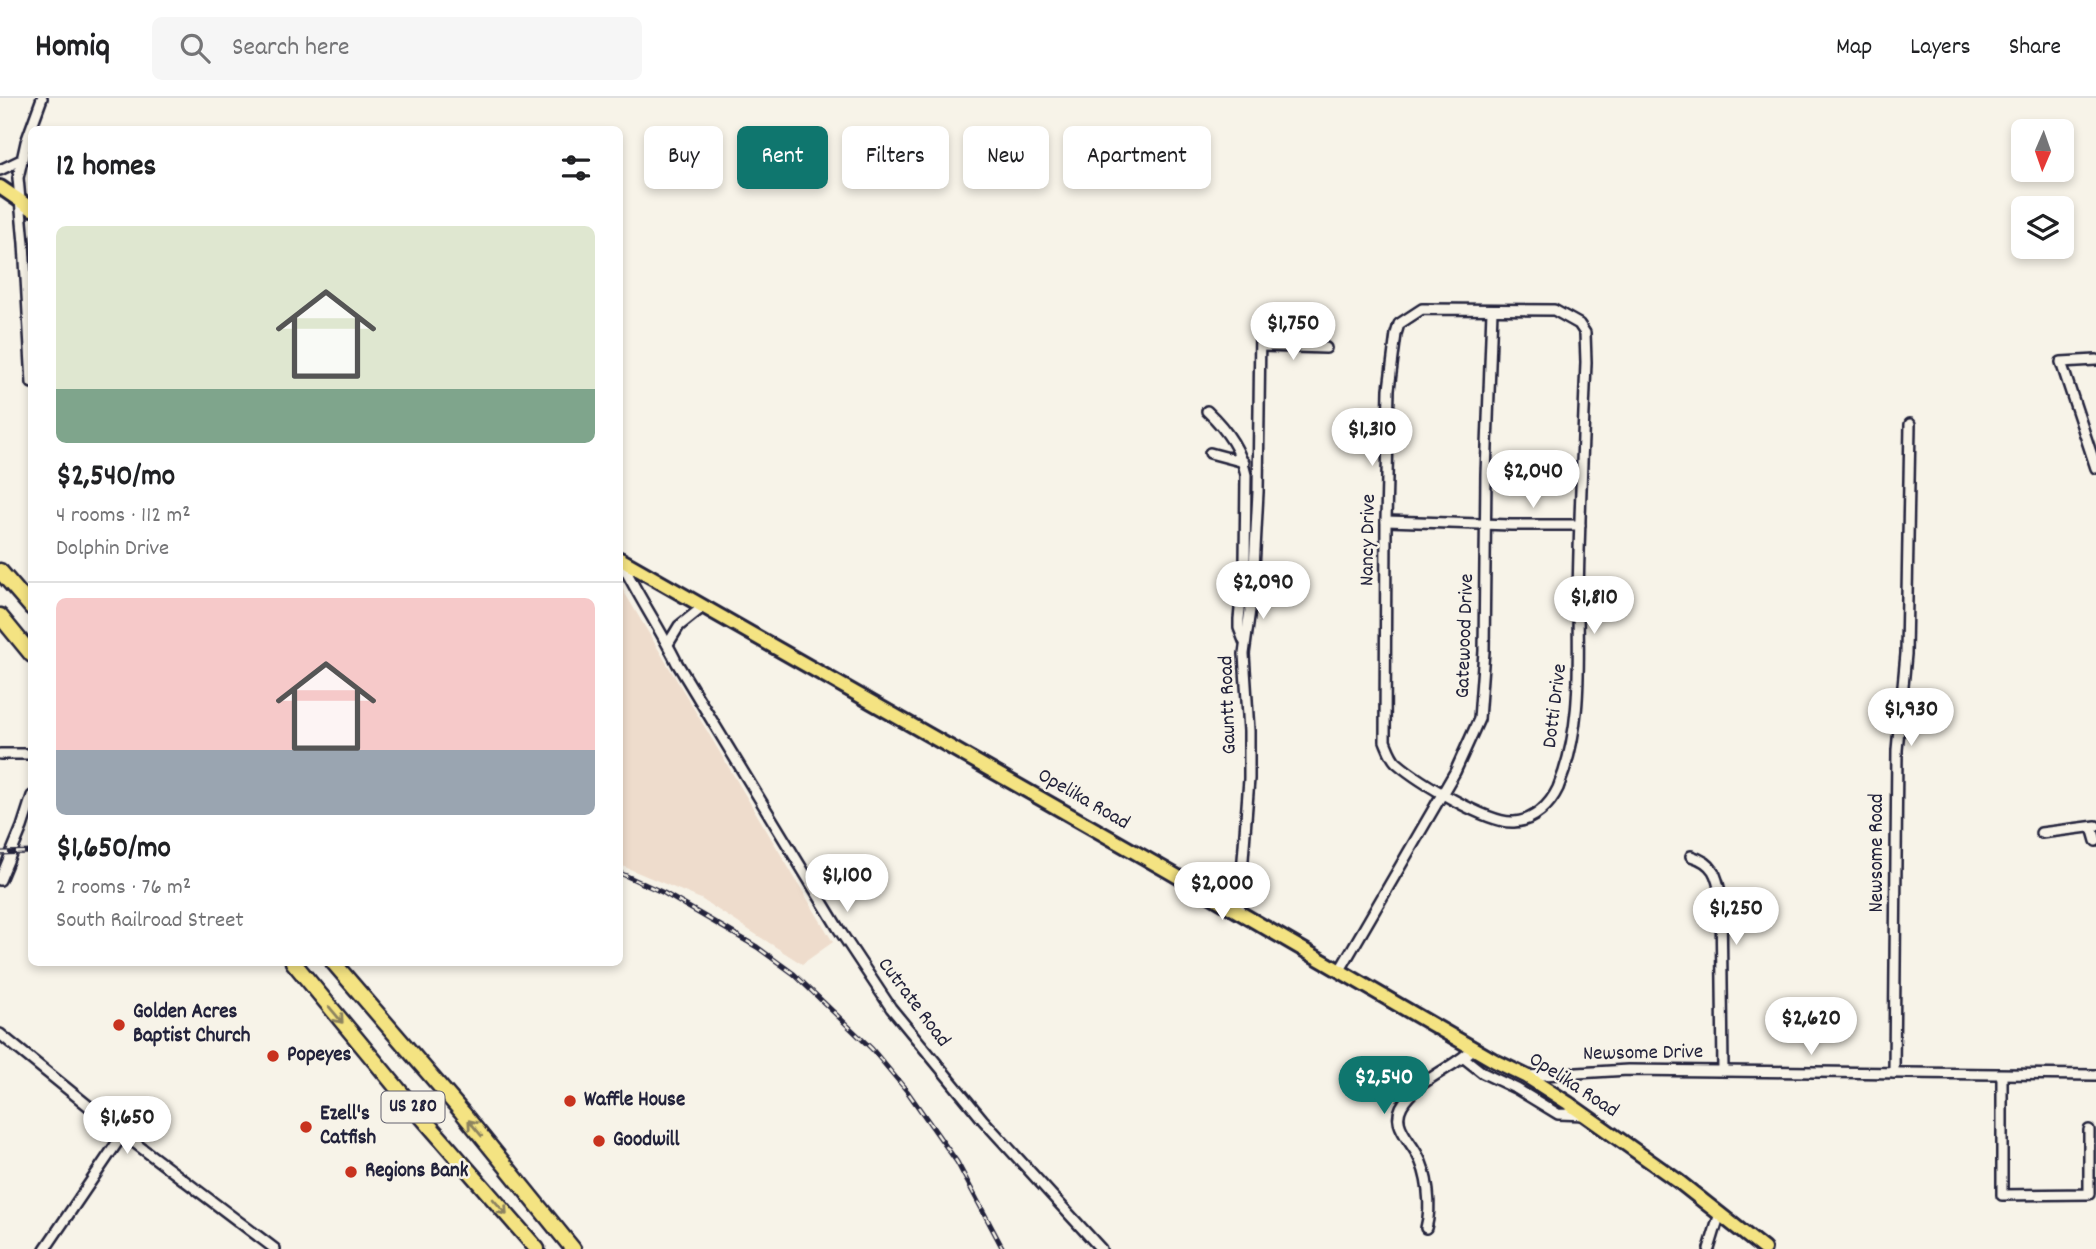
<!DOCTYPE html>
<html lang="en">
<head>
<meta charset="utf-8">
<style>
  :root { --surface:#fff; --page:#f6f6f6; --text:#202124; --muted:#757577; --line:#e0e0e0; --accent:#0f766e }
  body { margin:0; font-family:Dekko,sans-serif; background:var(--page); color:var(--text); height:100vh; display:flex; flex-direction:column; font-size:26px; white-space:nowrap }
  * { box-sizing:border-box; margin:0 }
  p { font-size:23px; color:var(--muted) }
  .icon { flex:none; width:38px; height:38px; fill:none; stroke:currentColor; stroke-width:2; stroke-linecap:round; stroke-linejoin:round }
  .map { position:relative; flex:1; overflow:hidden }
  .details { position:absolute; left:28px; top:28px; width:595px; height:840px; display:flex; flex-direction:column; background:var(--surface); border-radius:10px; box-shadow:0 4px 10px #0003 }
  .details>* { flex:none }
  .top-card { position:absolute; left:644px; top:28px; width:665px; height:63px; display:flex; gap:14px }
  .needle { width:46px; rotate:182deg }
  .fabs { position:absolute; left:2011px; top:21px; display:grid; gap:14px }
  .fabs a { display:grid; place-items:center; width:63px; height:63px; border-radius:10px; background:var(--surface); box-shadow:0 4px 10px #0003; font-size:35px }
  .price { position:absolute; translate:-50% -60px; padding:0 16px; border-radius:24px; background:#fff; color:#222; font-size:23px; line-height:46px; filter:drop-shadow(0 2px 4px #0008) }
  .price::after { content:''; position:absolute; left:50%; top:42px; width:21px; height:16px; margin-left:-10px; background:inherit; clip-path:polygon(0 0,100% 0,50% 100%) }
  .price.current { background:var(--accent); color:#fff }
  ul { padding:0; list-style:none }
  li { display:grid; align-content:center; gap:14px; height:371px; padding:0 28px }
  li+li { border-top:2px solid var(--line) }
  li span { display:grid; place-items:center; height:217px; border-radius:10px; color:#555 }
  li>.icon { margin-inline-start:auto }
  span .icon { width:126px; height:126px; fill:#fffc; stroke-width:1 }
  li b { font-size:30px }
  h2 { display:flex; justify-content:space-between; align-items:center; height:84px; padding:0 28px; font-size:30px }
  .tag { padding:0 24px; border-radius:10px; background:var(--surface); box-shadow:0 4px 10px #0003; font-size:24px; line-height:63px }
  .tag.current { background:var(--accent); color:#fff }
  header { display:flex; align-items:center; gap:42px; box-sizing:border-box; height:98px; padding:0 35px; background:var(--surface); border-bottom:2px solid var(--line) }
  header strong { font-size:33px }
  nav { display:flex; gap:38px; margin-inline-start:auto; font-size:24px }
  .search { width:490px; height:63px; background:var(--page); display:flex; align-items:center; gap:18px; box-sizing:border-box; padding:0 24px; border-radius:10px; color:var(--muted); font-size:26px }
  .map>svg:first-child { display:block }
</style>
</head>
<body>
<header>
<strong>Homiq</strong>
<div class="search"><svg class="icon" aria-label="search" viewBox="0 0 24 24"><circle cx="10" cy="10" r="6"/><path d="M15 15l6 6"/></svg>Search here</div>
<nav><a>Map</a><a>Layers</a><a>Share</a></nav>
</header>
<div class="map">
<svg width="2096" height="1151" viewBox="0 0 2096 1151">
  <rect width="100%" height="100%" fill="#f7f3e8"/>
  <filter id="ink" filterUnits="userSpaceOnUse"><feTurbulence type="fractalNoise" baseFrequency=".0143" numOctaves="2"/><feDisplacementMap in="SourceGraphic" scale="14" xChannelSelector="R" yChannelSelector="G"/><feConvolveMatrix kernelMatrix="1 2 1 2 8 2 1 2 1" color-interpolation-filters="sRGB"/></filter>
  <g filter="url(#ink)">
    <polygon fill="#eedccc" points="620,487 833,844 802,866 701,801 620,767"/>
    <g fill="none" stroke-linecap="round" stroke-linejoin="round">
      <g stroke="#22223b" stroke-width="14">
        <g id="minor">
          <polyline points="0,72 21,62"/>
          <path d="M1422,211l132,1 25,14 6,9 1,29c-3,79 -7,159 -8,238 0,64 5,127 -20,188 -8,17 -24,33 -44,34 -26,2 -96,-41 -117,-59 -6,-5 -9,-15 -12,-22l1,-220 3,-132 7,-55 3,-10z"/>
          <polyline points="1261,248 1326,250"/>
          <polyline points="2096,262 2061,264 2096,370"/>
          <polyline points="32,285 24,145 18,80 26,44 42,0"/>
          <path d="M1207,313c18,17 34,39 39,64l-1,87 -6,57v9l5,13"/>
          <polyline points="1210,355 1244,364"/>
          <polyline points="1386,423 1511,427 1580,427"/>
          <path d="M620,461c17,36 40,69 57,104l161,265 53,80 92,112 118,129"/>
          <polyline points="668,546 679,528 704,508"/>
          <polyline points="0,656 32,656"/>
          <polyline points="2092,729 2096,743"/>
          <polyline points="2041,735 2096,728"/>
          <path d="M1691,758c23,7 26,19 30,41l2,174"/>
          <polyline points="0,782 22,729 32,698"/>
          <polyline points="1239,815 1249,681 1249,633 1244,556 1253,490 1258,394 1260,230"/>
          <polyline points="1340,872 1455,674 1479,621 1484,553 1486,376 1492,212"/>
          <polyline points="0,936 123,1036 275,1151"/>
          <polyline points="1464,960 1483,975 1517,991 1558,1016 1586,1017"/>
          <polyline points="1894,975 1897,652 1906,556 1910,326"/>
          <polyline points="2002,977 2002,1097 2089,1096 2089,1032"/>
          <polyline points="1526,978 1628,972 2096,977"/>
          <path d="M1426,1130c6,-21 2,-55 -9,-74 -10,-18 -28,-32 -12,-53 18,-24 49,-33 69,-53"/>
          <polyline points="45,1151 123,1036"/>
          <polyline points="1709,1151 1720,1115"/>
        </g>
      </g>
      <g stroke="#22223b" stroke-width="18">
        <g id="major">
          <polyline points="0,89 32,111"/>
          <polyline points="620,461 1168,773 1495,963 1526,978 1568,1005 1678,1083 1764,1151"/>
        </g>
      </g>
      <g stroke="#22223b" stroke-width="19">
        <g id="highway">
          <polyline points="0,473 32,510"/>
          <polyline points="0,518 32,557"/>
          <polyline points="293,864 407,1002 537,1151"/>
          <polyline points="333,864 462,1014 573,1151"/>
        </g>
      </g>
      <use href="#minor" stroke="#f7f3e8" stroke-width="9"/>
      <use href="#major" stroke="#f4e382" stroke-width="12"/>
      <use href="#highway" stroke="#f4e382" stroke-width="14"/>
      <g stroke="#22223b" stroke-width="5">
        <g id="rail">
          <polyline points="0,755 32,754"/>
          <polyline points="620,775 664,795 757,849 794,876 872,951 907,993 957,1064 1003,1151"/>
        </g>
      </g>
      <use href="#rail" stroke="#f7f3e8" stroke-width="2.5" stroke-dasharray="8" stroke-linecap="butt"/>
    </g>
    <defs><path id="oneway-shaft" d="M-6 0H5M1.5-3L5.5 0L1.5 3" fill="none" stroke-width="1.6" stroke-linecap="round" stroke-linejoin="round" transform="scale(1.75)"/></defs>
    <g stroke="#8b825e">
      <use href="#oneway-shaft" transform="translate(336 917) rotate(50)"/>
      <use href="#oneway-shaft" transform="translate(475 1030) rotate(-130)"/>
      <use href="#oneway-shaft" transform="translate(500 1109) rotate(49)"/>
    </g>
  </g>
  <g fill="#c8321e" stroke="#f7f3e8" stroke-width="2.5">
    <circle cx="119" cy="927" r="7"/>
    <circle cx="273" cy="958" r="7"/>
    <circle cx="570" cy="1003" r="7"/>
    <circle cx="306" cy="1029" r="7"/>
    <circle cx="599" cy="1043" r="7"/>
    <circle cx="351" cy="1074" r="7"/>
  </g>
  <g text-anchor="middle" dominant-baseline="central" stroke-width="5" stroke-linejoin="round" paint-order="stroke">
    <rect fill="#f7f3e8" stroke="#62616f" stroke-width="2" x="381.5" y="993.5" width="63" height="31" rx="5"/>
    <g font-size="19" font-weight="bold" fill="#22223b">
      <text x="413" y="1009">US 280</text>
    </g>
    <g font-size="21" fill="#22223b" stroke="#f7f3e8">
      <text transform="translate(1369 442) rotate(-89)">Nancy Drive</text>
      <text transform="translate(1466 538) rotate(-88)">Gatewood Drive</text>
      <text transform="translate(1229 607) rotate(-92)">Gauntt Road</text>
      <text transform="translate(1556 608) rotate(-83)">Dotti Drive</text>
      <text transform="translate(1083 702) rotate(30)">Opelika Road</text>
      <text transform="translate(1878 755) rotate(-90)">Newsome Road</text>
      <text transform="translate(913 905) rotate(53)">Cutrate Road</text>
      <text transform="translate(1643 956) rotate(-1)">Newsome Drive</text>
      <text transform="translate(1573 988) rotate(33)">Opelika Road</text>
    </g>
    <g font-size="21" font-weight="bold" fill="#22223b" stroke="#f7f3e8" text-anchor="start">
      <text x="133" y="915">Golden Acres<tspan x="133" dy="24">Baptist Church</tspan></text>
      <text x="287" y="958">Popeyes</text>
      <text x="584" y="1003">Waffle House</text>
      <text x="320" y="1017">Ezell's<tspan x="320" dy="24">Catfish</tspan></text>
      <text x="613" y="1043">Goodwill</text>
      <text x="365" y="1074">Regions Bank</text>
    </g>
  </g>
</svg>
<div class="fabs">
<a><svg class="needle" viewBox="-14 -14 28 28"><path d="M0-13l5 13h-10z" fill="#e53935"/><path d="M0 13l5-13h-10z" fill="#757577"/></svg></a>
<a><svg class="icon" aria-label="layers" viewBox="0 0 24 24"><path d="M12 4l9 5-9 5-9-5zM3 14l9 5 9-5"/></svg></a>
</div>
<b class="price" style="left:1293px;top:264px">$1,750</b>
<b class="price" style="left:1372px;top:370px">$1,310</b>
<b class="price" style="left:1533px;top:412px">$2,040</b>
<b class="price" style="left:1263px;top:523px">$2,090</b>
<b class="price" style="left:1594px;top:538px">$1,810</b>
<b class="price" style="left:1911px;top:650px">$1,930</b>
<b class="price" style="left:847px;top:816px">$1,100</b>
<b class="price" style="left:1222px;top:824px">$2,000</b>
<b class="price" style="left:1736px;top:849px">$1,250</b>
<b class="price" style="left:1811px;top:959px">$2,620</b>
<b class="price current" style="left:1384px;top:1018px">$2,540</b>
<b class="price" style="left:127px;top:1058px">$1,650</b>
<div class="top-card">
<a class="tag">Buy</a>
<a class="tag current">Rent</a>
<a class="tag">Filters</a>
<a class="tag">New</a>
<a class="tag">Apartment</a>
</div>
<section class="details">
<h2>12 homes<svg class="icon" aria-label="filters" viewBox="0 0 24 24"><path d="M4 7h16M4 17h16"/><circle cx="9" cy="7" r="2"/><circle cx="15" cy="17" r="2"/></svg></h2>
<ul>
<li><span style="background:linear-gradient(#dfe7d0 75%,#7fa58c 0)"><svg class="icon" aria-label="home" viewBox="0 0 24 24"><path d="M3 11l9-7 9 7M6 9v11h12V9"/></svg></span><div><b>$2,540/mo</b><p>4 rooms · 112 m²</p><p>Dolphin Drive</p></div></li>
<li><span style="background:linear-gradient(#f6c9c9 70%,#9aa5b1 0)"><svg class="icon" aria-label="home" viewBox="0 0 24 24"><path d="M3 11l9-7 9 7M6 9v11h12V9"/></svg></span><div><b>$1,650/mo</b><p>2 rooms · 76 m²</p><p>South Railroad Street</p></div></li>
</ul>
</section>
</div>
</body>
</html>
